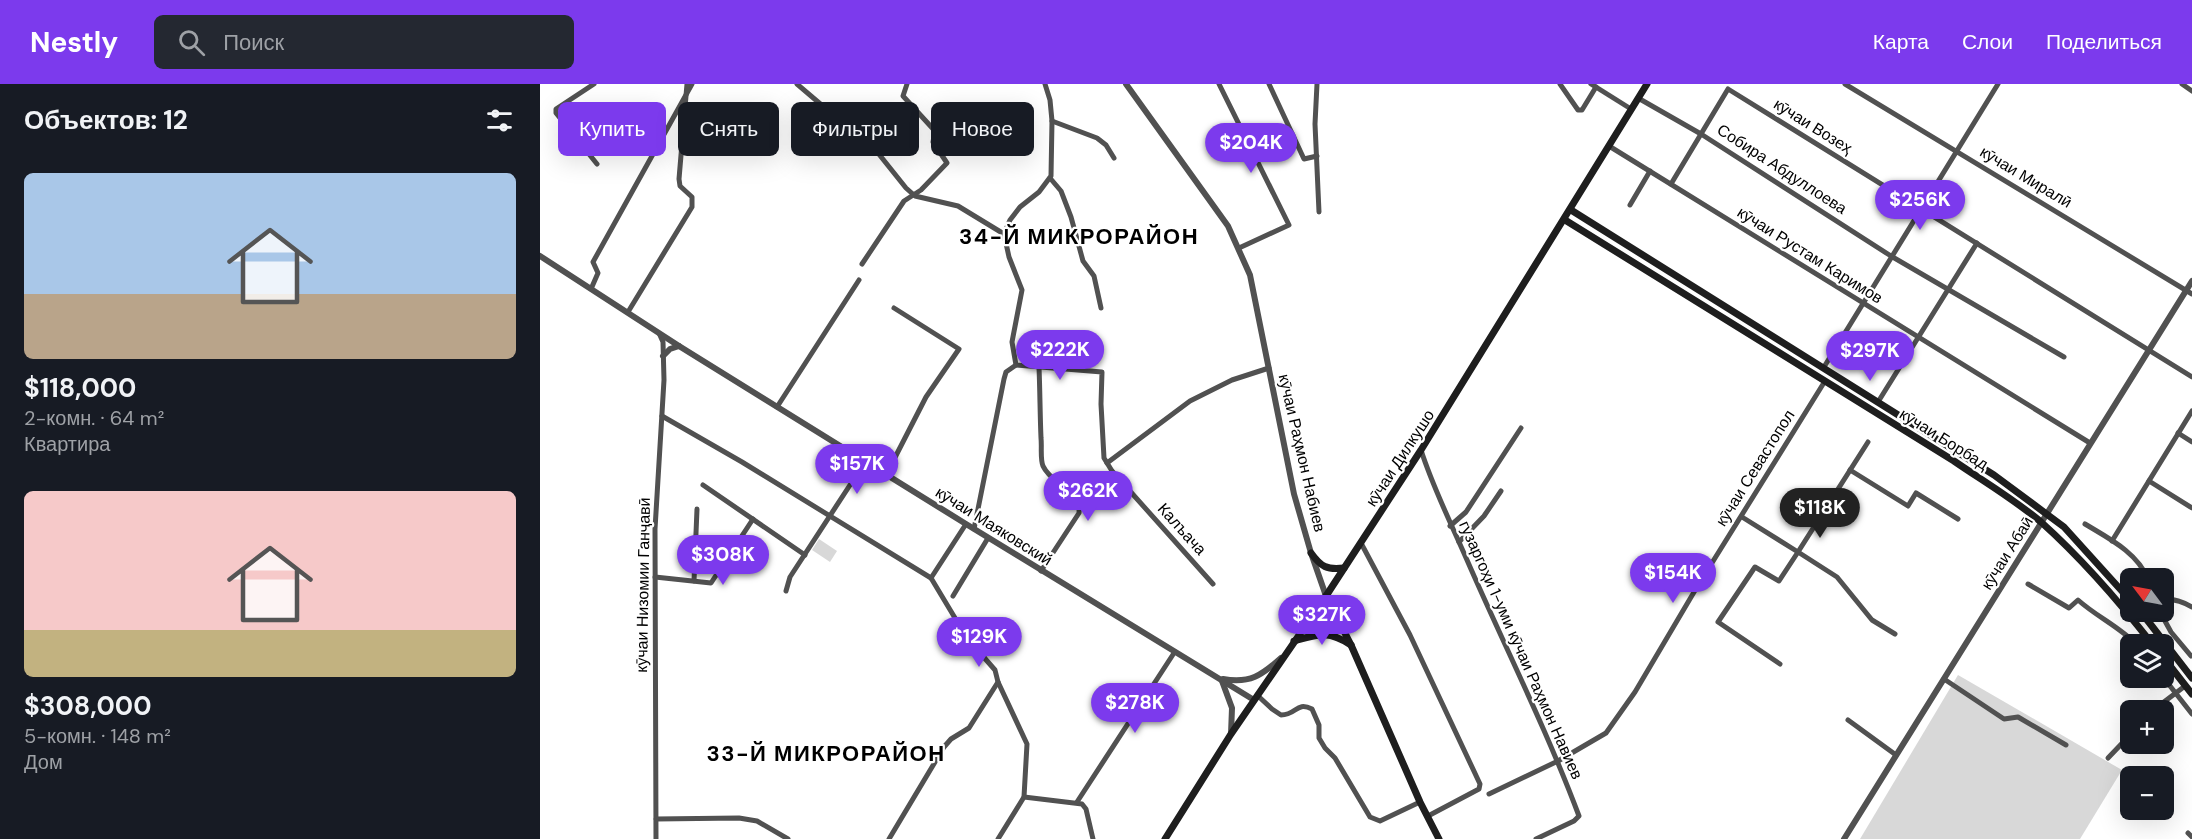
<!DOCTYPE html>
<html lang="ru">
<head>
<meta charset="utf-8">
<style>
  :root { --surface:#171b24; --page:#242831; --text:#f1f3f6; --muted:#9ea1a6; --accent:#7c3aed }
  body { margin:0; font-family:"DM Sans",sans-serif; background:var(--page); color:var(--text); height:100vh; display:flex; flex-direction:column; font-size:22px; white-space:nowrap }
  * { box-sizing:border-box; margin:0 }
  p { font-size:20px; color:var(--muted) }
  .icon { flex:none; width:33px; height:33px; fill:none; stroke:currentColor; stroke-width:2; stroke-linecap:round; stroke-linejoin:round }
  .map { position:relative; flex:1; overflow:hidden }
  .drawer { display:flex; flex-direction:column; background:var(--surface); width:540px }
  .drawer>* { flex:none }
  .banner { position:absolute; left:18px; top:18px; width:570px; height:54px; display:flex; gap:12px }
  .needle { width:39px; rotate:302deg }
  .buttons { position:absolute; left:1580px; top:484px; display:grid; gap:12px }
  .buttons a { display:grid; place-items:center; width:54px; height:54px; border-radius:9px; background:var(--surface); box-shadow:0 6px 24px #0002; font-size:30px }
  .price { position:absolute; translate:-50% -51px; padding:0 14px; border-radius:21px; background:var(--accent); color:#fff; font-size:20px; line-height:39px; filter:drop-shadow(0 2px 3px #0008) }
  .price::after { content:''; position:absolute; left:50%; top:36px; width:18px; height:14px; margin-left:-9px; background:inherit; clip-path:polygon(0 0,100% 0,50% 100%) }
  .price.active { background:#222; color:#fff }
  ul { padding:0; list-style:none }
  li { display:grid; align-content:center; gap:12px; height:318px; padding:0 24px }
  li span { display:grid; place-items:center; height:186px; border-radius:9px; color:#555 }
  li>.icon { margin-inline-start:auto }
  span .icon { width:108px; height:108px; fill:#fffc; stroke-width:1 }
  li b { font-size:26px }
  h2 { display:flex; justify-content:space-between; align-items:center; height:72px; padding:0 24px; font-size:26px }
  .pill { padding:0 21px; border-radius:9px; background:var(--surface); box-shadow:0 6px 24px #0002; font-size:21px; line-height:54px }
  .pill.active { background:var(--accent); color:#fff }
  header { display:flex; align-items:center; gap:36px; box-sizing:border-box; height:84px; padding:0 30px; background:var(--accent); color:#fff }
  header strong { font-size:28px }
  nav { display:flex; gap:33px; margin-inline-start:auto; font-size:21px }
  .search { width:420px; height:54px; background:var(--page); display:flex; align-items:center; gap:15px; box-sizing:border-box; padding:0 21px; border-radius:9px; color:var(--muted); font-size:22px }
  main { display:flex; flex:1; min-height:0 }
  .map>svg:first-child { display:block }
</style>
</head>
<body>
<header>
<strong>Nestly</strong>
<div class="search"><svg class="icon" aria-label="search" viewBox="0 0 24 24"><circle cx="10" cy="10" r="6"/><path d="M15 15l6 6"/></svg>Поиск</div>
<nav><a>Карта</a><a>Слои</a><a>Поделиться</a></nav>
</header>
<main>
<section class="drawer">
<h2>Объектов: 12<svg class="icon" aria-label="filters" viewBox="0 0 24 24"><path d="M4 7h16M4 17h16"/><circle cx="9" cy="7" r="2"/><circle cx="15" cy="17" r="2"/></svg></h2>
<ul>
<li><span style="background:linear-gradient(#a9c7e8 65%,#b9a48a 0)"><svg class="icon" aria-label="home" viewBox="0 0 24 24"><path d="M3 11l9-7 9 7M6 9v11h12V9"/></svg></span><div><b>$118,000</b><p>2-комн. · 64 m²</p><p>Квартира</p></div></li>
<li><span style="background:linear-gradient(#f6c9c9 75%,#c2b280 0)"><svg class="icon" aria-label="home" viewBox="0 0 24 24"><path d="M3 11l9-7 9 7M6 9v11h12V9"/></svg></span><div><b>$308,000</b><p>5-комн. · 148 m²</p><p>Дом</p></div></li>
</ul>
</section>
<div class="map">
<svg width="1652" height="755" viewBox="0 0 1652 755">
  <rect width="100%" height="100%" fill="#fff"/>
  <g fill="#d8d8d8">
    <polygon points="279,455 297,467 290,478 272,466"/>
    <polygon points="1418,591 1582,686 1540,755 1320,755"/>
  </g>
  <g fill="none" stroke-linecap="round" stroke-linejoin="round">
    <g stroke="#515151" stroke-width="5">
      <polyline points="54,0 16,25 16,29 57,80"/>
      <polyline points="257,0 338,69 366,104 375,112 418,122 464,150 469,173 482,206 472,258 476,281 562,288 561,320 564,374 572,387 673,500"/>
      <polyline points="679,0 749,141 699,164"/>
      <polyline points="729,0 764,75 777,72"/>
      <polyline points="777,0 775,40 779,128"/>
      <polyline points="1020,0 1038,26 1042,26 1056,3"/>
      <polyline points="1051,0 1091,25"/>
      <polyline points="1305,0 1652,210"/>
      <polyline points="1642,0 1652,7"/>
      <polyline points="1098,14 1161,50 1351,172 1524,273"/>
      <polyline points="512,37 557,54 566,61 574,74"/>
      <polyline points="1069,62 1550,359"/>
      <polyline points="510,94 521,107 531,133 543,177 554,192 561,224"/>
      <polyline points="1131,100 1188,5 1652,293"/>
      <polyline points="1090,121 1110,87"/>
      <polyline points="464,150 470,136 480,123 499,108 511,92 512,37 510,16 505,0"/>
      <polyline points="322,180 364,117 381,106 407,79 393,58 395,47 363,12 367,0"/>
      <polyline points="51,205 58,189 53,178 152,0"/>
      <polyline points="88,228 152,123 152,113 140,102 139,95 147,0"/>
      <path d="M499,283c1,24 1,48 2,71 1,9 -1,21 2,28 8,18 38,26 36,47l-38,58"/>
      <polyline points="1284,283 1458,0"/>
      <polyline points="1338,318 1437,159"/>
      <polyline points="237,323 319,196"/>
      <polyline points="122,332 202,378 391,494"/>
      <polyline points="1638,349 1652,358"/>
      <path d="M881,366c12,38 30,73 46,110 37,85 79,168 112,256l-5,5 -38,18"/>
      <polyline points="567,379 650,317 692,296 729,284"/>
      <polyline points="1310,386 1368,422 1376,409 1418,435"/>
      <polyline points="346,391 386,313 419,265 354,224"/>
      <polyline points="1609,397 1652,424"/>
      <polyline points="163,401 265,471"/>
      <polyline points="1202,433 1258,468 1328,358"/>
      <polyline points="426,440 391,494 427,554 455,586 458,598 487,660 484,713 458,755"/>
      <path d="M1545,440c23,14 52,28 63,55"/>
      <polyline points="910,442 926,428 981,344"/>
      <polyline points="434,445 464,295 466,288 476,281"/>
      <polyline points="1572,457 1652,327"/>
      <polyline points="919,458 944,432 961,407"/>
      <polyline points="821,459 870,551 940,700 939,705 888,732"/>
      <polyline points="115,493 171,499 213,435"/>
      <polyline points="154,497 157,425"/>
      <path d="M1488,500l41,24 9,-8c19,17 42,27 59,45"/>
      <polyline points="246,507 250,493 325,378"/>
      <polyline points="413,512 448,454"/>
      <path d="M1623,516c11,-2 20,2 29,7"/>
      <polyline points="1620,528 1631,548 1651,572"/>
      <polyline points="1240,580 1178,538 1215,483 1239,497 1258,468 1297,493 1332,536 1355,550"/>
      <polyline points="1623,593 1652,630"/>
      <polyline points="1404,595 1464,635 1478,633 1526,661"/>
      <path d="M717,611l15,14 9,6c16,0 15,-14 31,-6l7,16v13l6,10 10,10 35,59 10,4 40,-19"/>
      <polyline points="1612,627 1645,602"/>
      <polyline points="1308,636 1356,671"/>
      <polyline points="1568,674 1590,651"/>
      <polyline points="949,710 1018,677 1066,649 1095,608 1157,503 1285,297"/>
      <polyline points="484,713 542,720 546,725 553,755"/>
      <polyline points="537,718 634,569"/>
      <polyline points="116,735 199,734 217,737 248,755"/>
      <polyline points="1648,749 1652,753"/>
      <polyline points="116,755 115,445 124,296 123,258 119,249"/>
      <polyline points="349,755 404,663 411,655 429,644 458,598"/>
    </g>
    <g stroke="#515151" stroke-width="6">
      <polyline points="586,0 688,142 710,191 754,410 771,469 786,512"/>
      <polyline points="0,172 139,262 426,440 714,616"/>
      <polyline points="123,272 130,265 139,262"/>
      <path d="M683,595c27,5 39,-4 58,-21"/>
      <polyline points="682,597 692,624 691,650"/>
      <polyline points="1304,755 1652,197"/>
    </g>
    <g stroke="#1e1e1e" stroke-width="7">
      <polyline points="1031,126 1454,391 1524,443 1590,516"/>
      <path d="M1025,136l389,241c29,20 60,38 87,61 39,35 80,82 112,123"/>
      <path d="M771,469c10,14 16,17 33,15"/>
      <polyline points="786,512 811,561 880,718 899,755"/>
      <polyline points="1601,528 1652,594"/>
      <path d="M754,557c25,-7 34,-11 57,4"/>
      <polyline points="1623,573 1652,610"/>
      <polyline points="625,755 691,650 786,512 881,366 1107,0"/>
    </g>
  </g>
  <g text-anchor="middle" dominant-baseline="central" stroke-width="4.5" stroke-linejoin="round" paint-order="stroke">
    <g font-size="16" fill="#000" stroke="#fff">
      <text transform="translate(1273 42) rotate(32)">кӯчаи Возеҳ</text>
      <text transform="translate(1242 85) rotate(33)">Собира Абдуллоева</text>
      <text transform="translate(1486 93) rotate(31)">кӯчаи Миралӣ</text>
      <text transform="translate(1270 171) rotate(32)">кӯчаи Рустам Каримов</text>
      <text transform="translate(1404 355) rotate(32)">кӯчаи Борбад</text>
      <text transform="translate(762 369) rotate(77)">кӯчаи Раҳмон Набиев</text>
      <text transform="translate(860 374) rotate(-57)">кӯчаи Дилкушо</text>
      <text transform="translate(1215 384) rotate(-58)">кӯчаи Севастопол</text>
      <text transform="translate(454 442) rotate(32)">кӯчаи Маяковский</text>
      <text transform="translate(642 445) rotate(48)">Калъача</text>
      <text transform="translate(1467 469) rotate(-58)">кӯчаи Абаӣ</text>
      <text transform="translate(103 501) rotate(-89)">кӯчаи Низомии Ганҷавӣ</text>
      <text transform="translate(981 566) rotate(66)">гузаргоҳи 1-уми кӯчаи Раҳмон Навиев</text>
    </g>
    <g font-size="22" font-weight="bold" letter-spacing="1.5" fill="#000" stroke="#fff">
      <text x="539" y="152">34-Й МИКРОРАЙОН</text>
      <text x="286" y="669">33-Й МИКРОРАЙОН</text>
    </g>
  </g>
</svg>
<div class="buttons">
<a><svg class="needle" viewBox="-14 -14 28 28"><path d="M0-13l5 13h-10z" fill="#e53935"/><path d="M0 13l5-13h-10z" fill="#9ea1a6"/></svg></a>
<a><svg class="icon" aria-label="layers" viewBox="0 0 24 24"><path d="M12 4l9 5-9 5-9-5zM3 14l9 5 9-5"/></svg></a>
<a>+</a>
<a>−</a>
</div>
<b class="price" style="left:711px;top:90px">$204K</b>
<b class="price" style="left:1380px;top:147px">$256K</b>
<b class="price" style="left:520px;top:297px">$222K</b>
<b class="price" style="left:1330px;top:298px">$297K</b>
<b class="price" style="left:317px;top:411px">$157K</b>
<b class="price" style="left:548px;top:438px">$262K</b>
<b class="price active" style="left:1280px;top:455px">$118K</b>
<b class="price" style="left:183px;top:502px">$308K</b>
<b class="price" style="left:1133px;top:520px">$154K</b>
<b class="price" style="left:782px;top:562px">$327K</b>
<b class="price" style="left:439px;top:584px">$129K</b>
<b class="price" style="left:595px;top:650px">$278K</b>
<div class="banner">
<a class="pill active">Купить</a>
<a class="pill">Снять</a>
<a class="pill">Фильтры</a>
<a class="pill">Новое</a>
</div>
</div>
</main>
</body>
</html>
